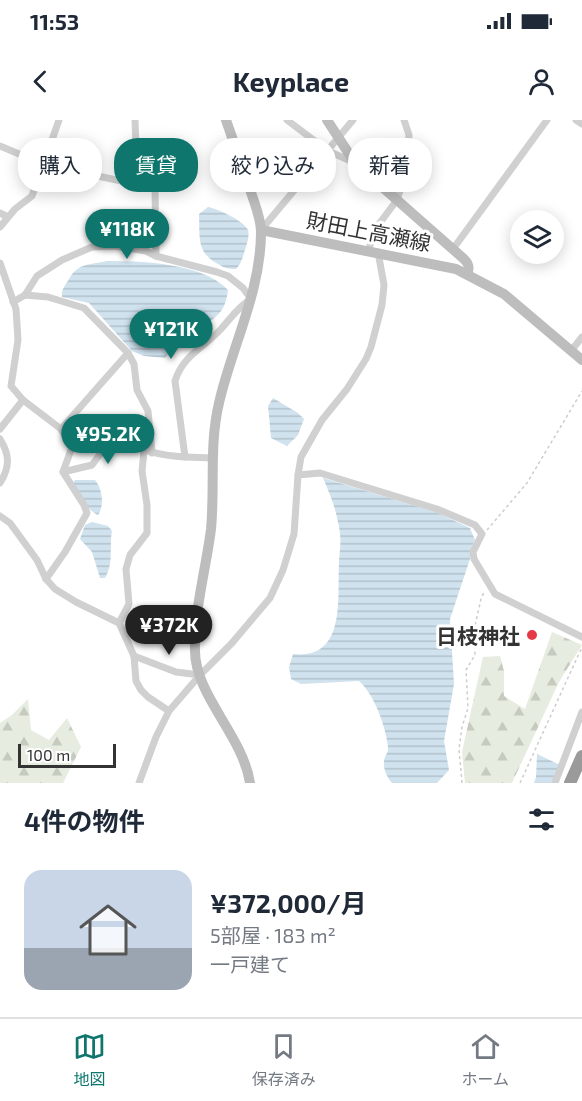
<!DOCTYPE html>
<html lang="ja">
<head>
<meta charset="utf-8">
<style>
  :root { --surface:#fff; --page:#f6f6f7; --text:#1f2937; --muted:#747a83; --line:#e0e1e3; --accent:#0f766e }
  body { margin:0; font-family:"Exo 2","Noto Sans JP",sans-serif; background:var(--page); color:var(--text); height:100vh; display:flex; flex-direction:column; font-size:22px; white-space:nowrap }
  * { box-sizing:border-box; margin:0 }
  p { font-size:20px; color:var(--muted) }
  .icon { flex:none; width:33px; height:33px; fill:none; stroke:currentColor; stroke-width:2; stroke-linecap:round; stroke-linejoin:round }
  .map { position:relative; height:663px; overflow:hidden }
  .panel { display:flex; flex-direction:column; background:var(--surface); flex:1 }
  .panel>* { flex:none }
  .guide { position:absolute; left:18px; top:18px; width:546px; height:54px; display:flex; gap:12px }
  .fabs { position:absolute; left:510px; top:90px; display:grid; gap:12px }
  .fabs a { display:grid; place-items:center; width:54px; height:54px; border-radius:50%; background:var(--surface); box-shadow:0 3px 15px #0003; font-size:30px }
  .scale { position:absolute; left:18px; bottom:15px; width:98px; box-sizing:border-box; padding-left:6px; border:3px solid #333; border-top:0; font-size:16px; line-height:21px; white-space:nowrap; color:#333; -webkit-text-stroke:4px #fff; paint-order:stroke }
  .price { position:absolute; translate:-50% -51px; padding:0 14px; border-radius:21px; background:var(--accent); color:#fff; font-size:20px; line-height:39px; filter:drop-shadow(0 2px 3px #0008) }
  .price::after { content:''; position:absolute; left:50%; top:36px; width:18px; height:14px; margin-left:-9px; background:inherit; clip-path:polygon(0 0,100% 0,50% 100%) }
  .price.active { background:#222; color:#fff }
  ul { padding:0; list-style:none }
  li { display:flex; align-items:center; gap:18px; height:150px; padding:0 24px }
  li+li { border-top:2px solid var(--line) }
  li span { display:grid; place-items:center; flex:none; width:168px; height:120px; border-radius:18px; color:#555 }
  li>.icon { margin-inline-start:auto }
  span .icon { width:72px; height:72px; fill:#fffc; stroke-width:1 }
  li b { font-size:26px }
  h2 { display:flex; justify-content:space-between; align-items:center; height:72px; padding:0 24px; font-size:26px }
  .chip { padding:0 21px; border-radius:24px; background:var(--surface); box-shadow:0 3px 15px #0003; font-size:21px; line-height:54px }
  .chip.active { background:var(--accent); color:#fff }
  .status { display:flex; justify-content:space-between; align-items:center; height:42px; padding:0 30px; background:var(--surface); direction:ltr }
  .status svg { height:16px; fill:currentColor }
  header { display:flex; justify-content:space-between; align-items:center; height:78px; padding:0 24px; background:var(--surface); font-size:27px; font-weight:700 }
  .menu { display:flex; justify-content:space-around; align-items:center; height:84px; border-top:2px solid var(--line); background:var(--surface); font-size:16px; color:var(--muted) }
  .menu a { display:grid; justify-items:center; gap:3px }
  .menu .active { color:var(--accent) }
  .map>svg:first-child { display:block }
</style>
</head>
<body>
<div class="status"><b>11:53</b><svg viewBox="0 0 49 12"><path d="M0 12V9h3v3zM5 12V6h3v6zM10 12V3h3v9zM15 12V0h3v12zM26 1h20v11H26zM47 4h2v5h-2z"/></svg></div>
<header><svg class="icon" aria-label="back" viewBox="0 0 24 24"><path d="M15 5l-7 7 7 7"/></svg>Keyplace<svg class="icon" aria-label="person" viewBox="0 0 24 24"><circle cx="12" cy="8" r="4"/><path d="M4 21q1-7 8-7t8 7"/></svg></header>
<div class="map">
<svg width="582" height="663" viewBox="0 0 582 663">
  <defs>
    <pattern id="forest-firs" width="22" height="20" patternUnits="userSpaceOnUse" patternTransform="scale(1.5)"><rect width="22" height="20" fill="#e6ecdf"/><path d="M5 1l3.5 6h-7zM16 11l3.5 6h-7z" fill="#c6cbc0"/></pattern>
    <pattern id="water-rules" width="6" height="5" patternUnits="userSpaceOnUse" patternTransform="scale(1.5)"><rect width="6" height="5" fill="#cfe2ee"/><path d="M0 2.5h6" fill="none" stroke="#b2c2cd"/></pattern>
  </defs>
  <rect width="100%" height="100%" fill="#fff"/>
  <g fill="url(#forest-firs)">
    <polygon points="552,512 582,525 559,562 512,663 465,663 462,632 483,537 500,536 504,551 504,576 525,589"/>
    <polygon points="28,579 31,610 49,620 67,598 81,627 63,663 0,663 0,603 12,595"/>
  </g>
  <g fill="url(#water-rules)">
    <path d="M208,87c10,2 35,13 40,23 2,7 -2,16 -4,23 -2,6 -3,11 -8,16 -8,0 -12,-1 -18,-5 -22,-12 -18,-27 -19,-50z"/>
    <path d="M107,141c35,0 96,2 121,29 -3,30 -22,32 -44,46 -7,5 -13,15 -19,22l-21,-2 -12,-5 -43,-48 -27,-6c-1,-8 3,-11 7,-18 9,-16 20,-14 38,-18z"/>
    <polygon points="273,278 298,293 304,299 298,315 287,326 271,318 268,286"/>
    <path d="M323,358l113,34 34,16 5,12 -5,11v8l-20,60 4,65 -10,57 5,29 -12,13h-45c-5,-6 -9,-14 -8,-22 1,-6 5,-9 4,-14 -2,-20 -14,-53 -29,-66l-58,3 -10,-5 -2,-12 4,-13c54,6 44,-57 46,-91 1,-17 3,-24 -1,-41 -3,-16 -9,-30 -15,-44z"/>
    <path d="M75,360h20c7,8 10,25 3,35 -12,-5 -19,-22 -25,-32z"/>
    <path d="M92,402l16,4 4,5c-3,16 2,33 -7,47h-5l-8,-26 -12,-13 5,-14z"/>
    <polygon points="537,634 560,645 553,663 534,663 536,657"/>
  </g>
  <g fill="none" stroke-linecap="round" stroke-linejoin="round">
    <g stroke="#cdcdcd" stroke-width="1.5" stroke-dasharray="3 3" stroke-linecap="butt">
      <polyline points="487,410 527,363 582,271"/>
      <polyline points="462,663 459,629 462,607 468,588 466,550 475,535 474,510 481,479 484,472"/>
      <polyline points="520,663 582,527"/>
    </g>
    <g stroke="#d0d0d0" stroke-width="7">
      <polyline points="135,0 136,28 155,68 156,136"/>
      <polyline points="287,0 328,31 353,42"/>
      <polyline points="576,0 582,4"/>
      <polyline points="0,26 45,45 155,68"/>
      <polyline points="0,93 8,97"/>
      <polyline points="0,107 15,89 32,76 59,0"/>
      <polyline points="261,110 353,0"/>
      <polyline points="453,129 547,0"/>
      <polyline points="369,130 373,112 397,80 407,49 409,15 404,0"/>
      <polyline points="0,143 16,189 18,220 11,266 23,280 61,309 72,327 63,352 84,385 87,393 65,432 46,459"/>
      <polyline points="25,175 48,177 84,188 128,233 134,244 137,270 148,291 152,333"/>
      <path d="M13,182l12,-7 12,-19 25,-16 30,-13 23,-1 31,5 10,5 61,16 11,4 15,12 8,11c-14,9 -19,18 -30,30 -16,18 -38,26 -46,52l10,76c-27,-1 -48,-9 -73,-19l-20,27 -29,7"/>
      <polyline points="571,231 582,217"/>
      <polyline points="0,309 23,280"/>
      <polyline points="61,309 128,233"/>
      <path d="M0,319c10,16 10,28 0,44"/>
      <polyline points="185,337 213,338"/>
      <polyline points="298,355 320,353 437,389 475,405 482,414 473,432 474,439 495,474 582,517"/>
      <polyline points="0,396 10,403 37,440 46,459 55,469 76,482 119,503 134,536 136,561 141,570 148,577 169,591"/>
      <polyline points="119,503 129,484 126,449 130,435 147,413 147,385 142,351 144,331"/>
      <polyline points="134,536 176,552 200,555"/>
      <polyline points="139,663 156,617 169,591 200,555 232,523 270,478 283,450 294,414 298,355 301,337 322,300 347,269 366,239 371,227 382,185 384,165 378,132"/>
      <polyline points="555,663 582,592"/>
    </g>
    <g stroke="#bdbdbd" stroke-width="10">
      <path d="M226,0c8,23 16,46 24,69 4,14 11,28 11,43 0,60 -29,114 -42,171 -10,42 -4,84 -8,126 -5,40 -17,81 -16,122 0,44 48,85 55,132"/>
      <path d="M327,0l28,43 109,96c5,5 6,9 3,15"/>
      <polyline points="261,110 456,149 504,174 582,240"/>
    </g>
    <polyline stroke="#9a9a9a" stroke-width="12" points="570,663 582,636"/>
  </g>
  <circle fill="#e63946" stroke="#fff" stroke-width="2" cx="532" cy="515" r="6"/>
  <g text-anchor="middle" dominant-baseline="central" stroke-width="6" stroke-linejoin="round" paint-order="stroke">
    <g font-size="21" fill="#333" stroke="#fff">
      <text transform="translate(369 111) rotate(11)">財田上高瀬線</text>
    </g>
    <g font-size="21" font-weight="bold" fill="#333" stroke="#fff" text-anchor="end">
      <text x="520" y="515">日枝神社</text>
    </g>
  </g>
</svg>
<div class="fabs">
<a><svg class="icon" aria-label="layers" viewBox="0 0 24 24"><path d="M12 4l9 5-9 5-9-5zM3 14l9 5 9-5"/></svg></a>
</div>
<div class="scale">100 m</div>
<b class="price" style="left:127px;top:140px">¥118K</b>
<b class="price" style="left:171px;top:240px">¥121K</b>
<b class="price" style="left:108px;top:345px">¥95.2K</b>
<b class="price active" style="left:169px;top:536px">¥372K</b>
<div class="guide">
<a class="chip">購入</a>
<a class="chip active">賃貸</a>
<a class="chip">絞り込み</a>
<a class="chip">新着</a>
</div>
</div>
<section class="panel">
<h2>4件の物件<svg class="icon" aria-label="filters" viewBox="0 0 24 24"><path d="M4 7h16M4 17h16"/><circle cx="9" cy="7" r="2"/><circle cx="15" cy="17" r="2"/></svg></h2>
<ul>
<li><span style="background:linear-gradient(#c9d6e8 65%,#9aa5b1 0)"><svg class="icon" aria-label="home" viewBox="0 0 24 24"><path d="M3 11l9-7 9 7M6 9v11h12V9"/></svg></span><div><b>¥372,000/月</b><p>5部屋 · 183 m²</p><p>一戸建て</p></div></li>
</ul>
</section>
<nav class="menu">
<a class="active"><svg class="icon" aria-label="map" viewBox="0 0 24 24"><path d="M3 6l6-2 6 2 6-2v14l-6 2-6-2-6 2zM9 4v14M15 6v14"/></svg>地図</a>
<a><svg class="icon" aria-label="saved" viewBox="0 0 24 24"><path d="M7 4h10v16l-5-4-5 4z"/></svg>保存済み</a>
<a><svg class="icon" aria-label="home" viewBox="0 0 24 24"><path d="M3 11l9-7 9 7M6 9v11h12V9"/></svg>ホーム</a>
</nav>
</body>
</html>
